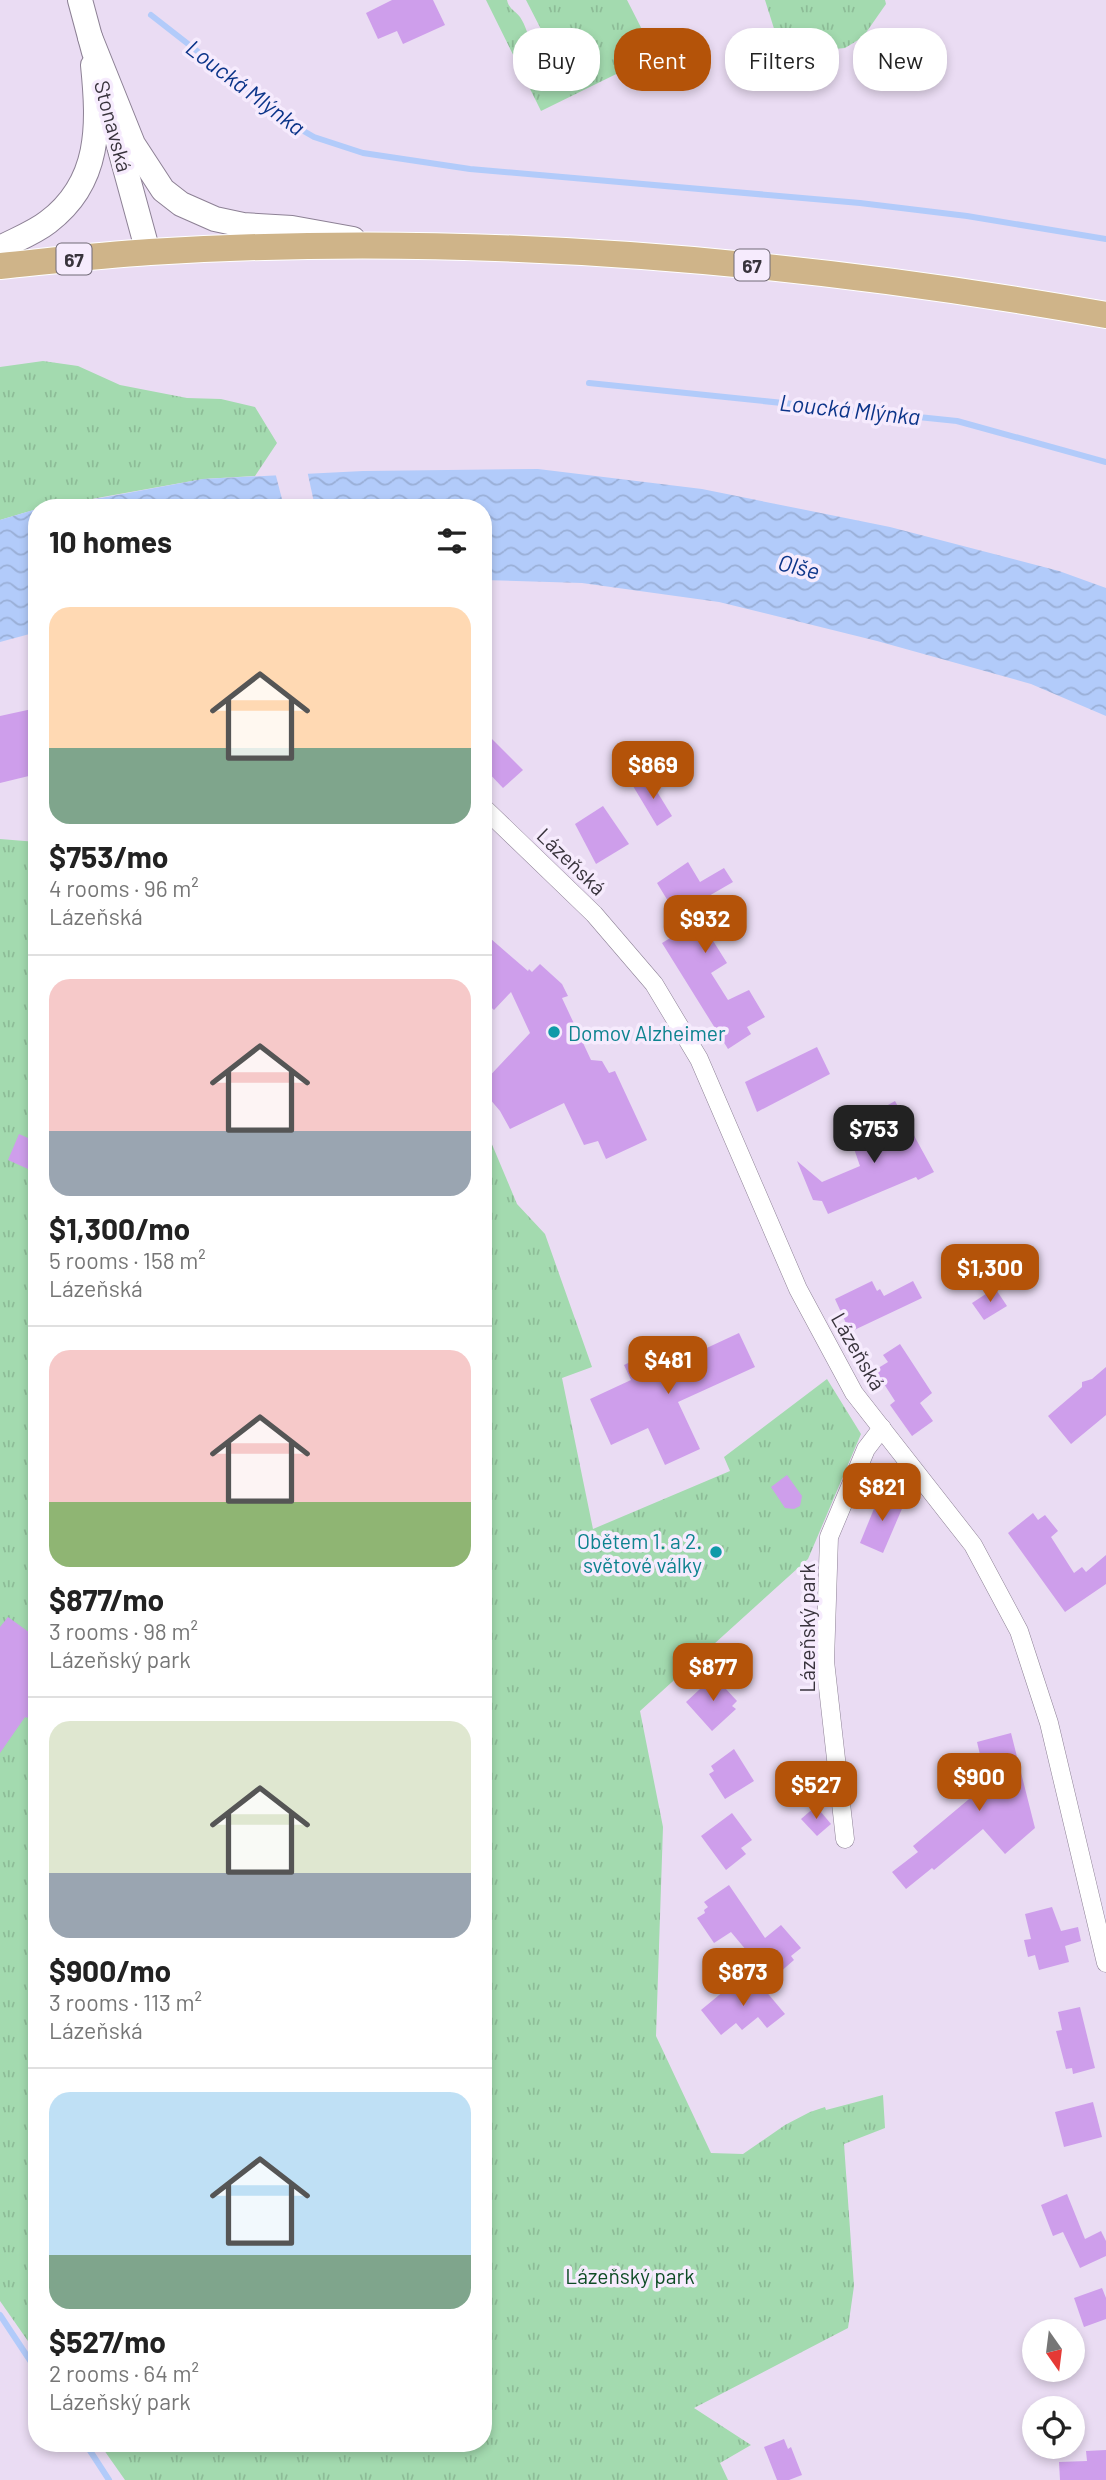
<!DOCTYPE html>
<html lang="en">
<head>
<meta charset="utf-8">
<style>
  :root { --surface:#fff; --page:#f6f6f6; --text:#222; --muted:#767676; --line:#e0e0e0; --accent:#b45309 }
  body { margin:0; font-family:Barlow,sans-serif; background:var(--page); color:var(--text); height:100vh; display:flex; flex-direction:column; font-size:26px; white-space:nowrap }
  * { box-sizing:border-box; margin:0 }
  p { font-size:23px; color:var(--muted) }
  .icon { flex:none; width:38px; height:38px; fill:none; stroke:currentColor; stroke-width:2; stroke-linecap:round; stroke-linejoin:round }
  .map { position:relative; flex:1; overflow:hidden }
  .sheet { position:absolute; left:28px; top:499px; width:464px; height:1953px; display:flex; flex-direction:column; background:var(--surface); border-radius:28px; box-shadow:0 4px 10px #0003 }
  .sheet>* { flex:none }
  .banner { position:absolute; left:513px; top:28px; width:488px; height:63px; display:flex; gap:14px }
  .needle { width:46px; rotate:166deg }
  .controls { position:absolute; left:1022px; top:2319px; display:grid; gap:14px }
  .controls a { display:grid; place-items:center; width:63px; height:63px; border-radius:50%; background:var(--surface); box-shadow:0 4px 10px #0003; font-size:35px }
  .price { position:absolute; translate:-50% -60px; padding:0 16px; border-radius:14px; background:var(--accent); color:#fff; font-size:23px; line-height:46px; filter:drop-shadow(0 2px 4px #0008) }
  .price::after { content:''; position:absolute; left:50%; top:42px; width:21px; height:16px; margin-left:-10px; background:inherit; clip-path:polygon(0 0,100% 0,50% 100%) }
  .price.current { background:#222; color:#fff }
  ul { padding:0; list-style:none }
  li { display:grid; align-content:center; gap:14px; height:371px; padding:0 21px }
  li+li { border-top:2px solid var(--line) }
  li span { display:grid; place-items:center; height:217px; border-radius:21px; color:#555 }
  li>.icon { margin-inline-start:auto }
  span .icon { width:126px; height:126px; fill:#fffc; stroke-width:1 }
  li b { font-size:30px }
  h2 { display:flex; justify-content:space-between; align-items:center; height:84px; padding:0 21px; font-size:30px }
  .pill { padding:0 24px; border-radius:28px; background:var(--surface); box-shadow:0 4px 10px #0003; font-size:24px; line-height:63px }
  .pill.current { background:var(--accent); color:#fff }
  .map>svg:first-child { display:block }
</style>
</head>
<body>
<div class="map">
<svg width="1106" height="2480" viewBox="0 0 1106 2480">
  <defs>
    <pattern id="grass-tufts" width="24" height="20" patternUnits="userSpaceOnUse" patternTransform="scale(1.75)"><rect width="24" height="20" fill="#a3daaf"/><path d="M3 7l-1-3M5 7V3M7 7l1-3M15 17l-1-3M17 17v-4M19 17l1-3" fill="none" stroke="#8dbc97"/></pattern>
    <pattern id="water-waves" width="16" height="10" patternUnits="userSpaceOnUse" patternTransform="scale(1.75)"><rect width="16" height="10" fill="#b2cbfa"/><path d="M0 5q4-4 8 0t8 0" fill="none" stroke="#9aafd7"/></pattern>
  </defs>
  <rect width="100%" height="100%" fill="#eadcf3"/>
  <g fill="url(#grass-tufts)">
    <path d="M486,0h21c2,9 7,10 13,17 11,16 12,45 26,56l11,-3 3,-4c-3,-10 -6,-22 -15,-29l-19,-37h101l28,55 -114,56z"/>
    <polygon points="765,0 885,0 886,4 863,37 845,48 782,54"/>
    <polygon points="43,361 78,366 120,385 187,398 221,399 255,407 277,443 255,476 203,479 47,507 37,508 37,509 0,520 0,367"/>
    <polygon points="0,839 37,842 37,2354 0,2301"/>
    <polygon points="483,1123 517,1204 545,1234 592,1367 562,1378 593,1529 730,1471 724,1457 827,1379 861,1434 808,1559 640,1711 663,1827 656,2036 711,2153 743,2154 785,2125 810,2112 825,2107 826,2110 883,2095 885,2128 844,2144 854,2286 848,2328 694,2408 751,2445 720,2463 728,2480 125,2480 99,2443 483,2443"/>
  </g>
  <g fill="url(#water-waves)">
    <polygon points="538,469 702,489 890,527 1059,571 1106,588 1106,716 1031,684 877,641 719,602 582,583 483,580 483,508 47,508 203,479 363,471"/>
    <polygon points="37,509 37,632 0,642 0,520"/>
  </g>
  <polygon fill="#eadcf3" points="307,470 315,507 284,507 275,472"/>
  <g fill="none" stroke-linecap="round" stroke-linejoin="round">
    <g stroke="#b2cbfa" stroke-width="6">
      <polyline points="151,15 288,122 314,137 363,153 470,169 860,203 967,216 1106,239"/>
      <polyline points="589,383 957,421 1106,462"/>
      <polyline points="0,2315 37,2371"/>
      <polyline points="85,2443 109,2480"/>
    </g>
  </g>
  <g fill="#ce9eeb">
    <polygon points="392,0 433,0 445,25 403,44 397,31 378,39 366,13"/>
    <polygon points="32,709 37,732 37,774 0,783 0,716"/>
    <polygon points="483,730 523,770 503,788 483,767"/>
    <polygon points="648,777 672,816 657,826 633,786"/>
    <polygon points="603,806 629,844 596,864 575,824"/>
    <polygon points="688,862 700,882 724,868 733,882 695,904 714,934 710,936 727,963 711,973 728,1000 749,990 765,1017 747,1027 751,1034 728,1049 662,943 685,929 657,883"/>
    <polygon points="483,932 528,971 529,969 532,972 540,964 562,984 568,996 562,998 591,1060 602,1061 609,1073 615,1071 647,1140 606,1159 598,1141 584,1145 564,1103 510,1129 500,1111 483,1091 483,1083 530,1033 511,992 494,1010 483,1000"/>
    <polygon points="817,1047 830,1074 757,1112 745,1082"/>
    <polygon points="895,1101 934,1172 918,1180 916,1177 828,1214 822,1201 813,1200 797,1161 822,1182 860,1166 852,1143 890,1129 879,1110"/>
    <polygon points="19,1134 37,1142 37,1173 8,1160"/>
    <polygon points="872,1281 877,1291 880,1289 884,1296 913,1281 922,1298 850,1332 835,1299"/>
    <polygon points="995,1288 1007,1306 984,1320 972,1303"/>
    <polygon points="739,1333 755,1367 678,1402 700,1449 665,1465 648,1428 611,1445 590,1399 631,1380 624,1365 649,1353 657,1371"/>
    <polygon points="900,1344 932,1393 920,1403 933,1421 912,1436 890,1405 895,1401 875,1370 888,1362 883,1355"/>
    <polygon points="1106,1367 1106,1415 1071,1444 1048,1416 1082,1387 1082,1382 1092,1379"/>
    <polygon points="787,1475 802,1496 800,1506 794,1509 785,1508 771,1487"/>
    <polygon points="880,1494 904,1504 883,1553 860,1543"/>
    <polygon points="1033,1513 1038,1520 1045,1515 1058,1531 1051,1537 1074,1573 1082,1567 1086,1572 1106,1555 1106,1584 1065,1612 1008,1533"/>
    <polygon points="8,1617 37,1638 37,1705 27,1718 25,1717 0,1753 0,1627"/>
    <polygon points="714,1676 737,1701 732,1706 736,1709 712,1731 686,1702"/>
    <polygon points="1011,1733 1035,1828 1005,1854 983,1829 934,1870 932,1868 906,1889 892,1872 918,1852 913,1846 987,1784 977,1742"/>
    <polygon points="734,1749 754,1781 725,1799 709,1774 714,1771 711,1766"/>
    <polygon points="816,1806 831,1824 817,1836 801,1819"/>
    <polygon points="732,1813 752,1840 741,1848 746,1854 726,1870 701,1836"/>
    <polygon points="729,1885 765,1938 781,1925 801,1948 791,1956 794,1960 771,1980 731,1932 714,1943 697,1918 705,1913 704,1910 708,1907 704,1902"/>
    <polygon points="1052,1907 1061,1931 1078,1927 1081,1941 1065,1946 1069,1962 1039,1970 1035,1955 1028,1957 1024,1940 1031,1939 1025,1914"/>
    <polygon points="755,1978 785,2014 767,2028 758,2017 742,2030 736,2023 721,2035 701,2010 730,1986 736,1994"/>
    <polygon points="1080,2007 1095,2068 1073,2074 1072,2068 1066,2069 1056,2031 1062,2030 1058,2012"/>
    <polygon points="1093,2102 1102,2137 1064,2147 1055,2112"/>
    <polygon points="1067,2194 1085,2239 1101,2231 1106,2241 1106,2256 1080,2268 1063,2232 1053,2236 1041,2205"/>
    <polygon points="1102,2288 1106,2298 1106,2319 1084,2327 1074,2298"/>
    <polygon points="784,2439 788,2449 791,2447 802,2475 789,2480 777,2480 764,2447"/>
    <polygon points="1106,2450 1106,2480 1060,2480 1059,2462 1087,2461 1086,2451"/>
  </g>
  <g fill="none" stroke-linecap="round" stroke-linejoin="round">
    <g stroke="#8d8195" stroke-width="19">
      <g id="street">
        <polyline points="483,807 594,914 654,984 699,1059 798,1289 854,1393 973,1545 1019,1631 1049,1723 1106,1963"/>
        <polyline points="845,1839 825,1661 829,1537 866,1449 882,1428"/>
      </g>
    </g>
    <g stroke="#8d8195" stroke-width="26">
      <g id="secondary">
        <polyline points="80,0 94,52"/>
        <polyline points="90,37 133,144 163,190 181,204 215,219 243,225 292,228 353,239"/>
        <polyline points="115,131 148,252"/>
        <path d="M0,248c15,-8 34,-15 48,-26 53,-40 51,-97 45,-157"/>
      </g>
    </g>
    <g stroke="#fff" stroke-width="28">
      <path id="primary" d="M0,266c50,-5 100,-11 150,-14 320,-20 641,7 956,63"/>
    </g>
    <use href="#street" stroke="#fff" stroke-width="18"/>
    <use href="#secondary" stroke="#fff" stroke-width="24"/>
    <use href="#primary" stroke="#cfb489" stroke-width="26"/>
  </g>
  <g fill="#0f9aa8" stroke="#f6ebfd" stroke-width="2.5">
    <circle cx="554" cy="1032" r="7"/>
    <circle cx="716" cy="1552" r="7"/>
  </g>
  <g text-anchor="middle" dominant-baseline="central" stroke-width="7" stroke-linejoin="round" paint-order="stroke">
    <g fill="#f6ebfd" stroke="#716a76" stroke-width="2">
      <rect x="56.5" y="243.5" width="35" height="31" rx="5"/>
      <rect x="734.5" y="249.5" width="35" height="31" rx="5"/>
    </g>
    <g font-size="19" font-weight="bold" fill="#38333c">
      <text x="74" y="259">67</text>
      <text x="752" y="265">67</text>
    </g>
    <g font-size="21" fill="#38333c" stroke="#f6ebfd">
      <text transform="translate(114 126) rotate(75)">Stonavská</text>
      <text transform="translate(572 861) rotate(44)">Lázeňská</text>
      <text transform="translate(859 1351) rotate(60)">Lázeňská</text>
      <text transform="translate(806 1628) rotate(-90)">Lázeňský park</text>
    </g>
    <g font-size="21" fill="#0d838f" stroke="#f6ebfd" text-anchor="start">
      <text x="568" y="1032">Domov Alzheimer</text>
      <text x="702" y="1540" text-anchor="end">Obětem 1. a 2.<tspan x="702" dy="24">světové války</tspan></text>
    </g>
    <g font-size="21" fill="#0e4c25" stroke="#f6ebfd">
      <text x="630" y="2275">Lázeňský park</text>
    </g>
    <g font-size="23" font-style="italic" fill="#0b3489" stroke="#f6ebfd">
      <text transform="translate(246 87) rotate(37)">Loucká Mlýnka</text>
      <text transform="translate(850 409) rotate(6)">Loucká Mlýnka</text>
      <text transform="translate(799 566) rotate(14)">Olše</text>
    </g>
  </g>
</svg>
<div class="controls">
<a><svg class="needle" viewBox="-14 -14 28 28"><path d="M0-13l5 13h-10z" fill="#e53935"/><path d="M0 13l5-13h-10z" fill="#767676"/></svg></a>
<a><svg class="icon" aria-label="locate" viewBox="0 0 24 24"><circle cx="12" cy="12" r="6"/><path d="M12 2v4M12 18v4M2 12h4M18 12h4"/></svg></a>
</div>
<b class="price" style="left:653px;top:801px">$869</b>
<b class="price" style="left:705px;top:955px">$932</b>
<b class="price current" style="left:874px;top:1165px">$753</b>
<b class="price" style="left:990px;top:1304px">$1,300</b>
<b class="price" style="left:668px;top:1396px">$481</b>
<b class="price" style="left:882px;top:1523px">$821</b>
<b class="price" style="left:713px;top:1703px">$877</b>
<b class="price" style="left:979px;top:1813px">$900</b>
<b class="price" style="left:816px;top:1821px">$527</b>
<b class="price" style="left:743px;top:2008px">$873</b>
<div class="banner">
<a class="pill">Buy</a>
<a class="pill current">Rent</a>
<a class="pill">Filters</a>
<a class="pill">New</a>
</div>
<section class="sheet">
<h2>10 homes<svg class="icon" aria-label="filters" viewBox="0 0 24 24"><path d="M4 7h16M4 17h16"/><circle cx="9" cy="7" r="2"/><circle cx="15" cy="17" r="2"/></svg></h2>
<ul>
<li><span style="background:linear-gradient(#ffd9b3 65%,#7fa58c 0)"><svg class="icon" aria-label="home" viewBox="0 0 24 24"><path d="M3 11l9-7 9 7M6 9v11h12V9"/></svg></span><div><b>$753/mo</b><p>4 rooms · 96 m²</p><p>Lázeňská</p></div></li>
<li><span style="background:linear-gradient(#f6c9c9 70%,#9aa5b1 0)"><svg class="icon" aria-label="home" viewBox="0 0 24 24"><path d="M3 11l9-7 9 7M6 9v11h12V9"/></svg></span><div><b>$1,300/mo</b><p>5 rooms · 158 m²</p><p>Lázeňská</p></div></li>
<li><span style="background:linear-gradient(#f6c9c9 70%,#8fb573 0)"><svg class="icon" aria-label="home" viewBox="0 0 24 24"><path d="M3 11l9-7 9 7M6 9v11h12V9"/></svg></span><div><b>$877/mo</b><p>3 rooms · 98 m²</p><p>Lázeňský park</p></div></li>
<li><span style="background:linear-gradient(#dfe7d0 70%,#9aa5b1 0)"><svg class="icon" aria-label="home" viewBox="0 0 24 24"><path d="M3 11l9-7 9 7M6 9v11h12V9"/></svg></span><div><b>$900/mo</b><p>3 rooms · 113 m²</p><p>Lázeňská</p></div></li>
<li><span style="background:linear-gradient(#bfe0f5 75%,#7fa58c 0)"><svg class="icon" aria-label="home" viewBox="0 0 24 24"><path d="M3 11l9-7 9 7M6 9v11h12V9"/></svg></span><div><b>$527/mo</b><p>2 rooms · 64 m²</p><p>Lázeňský park</p></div></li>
</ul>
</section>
</div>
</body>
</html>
